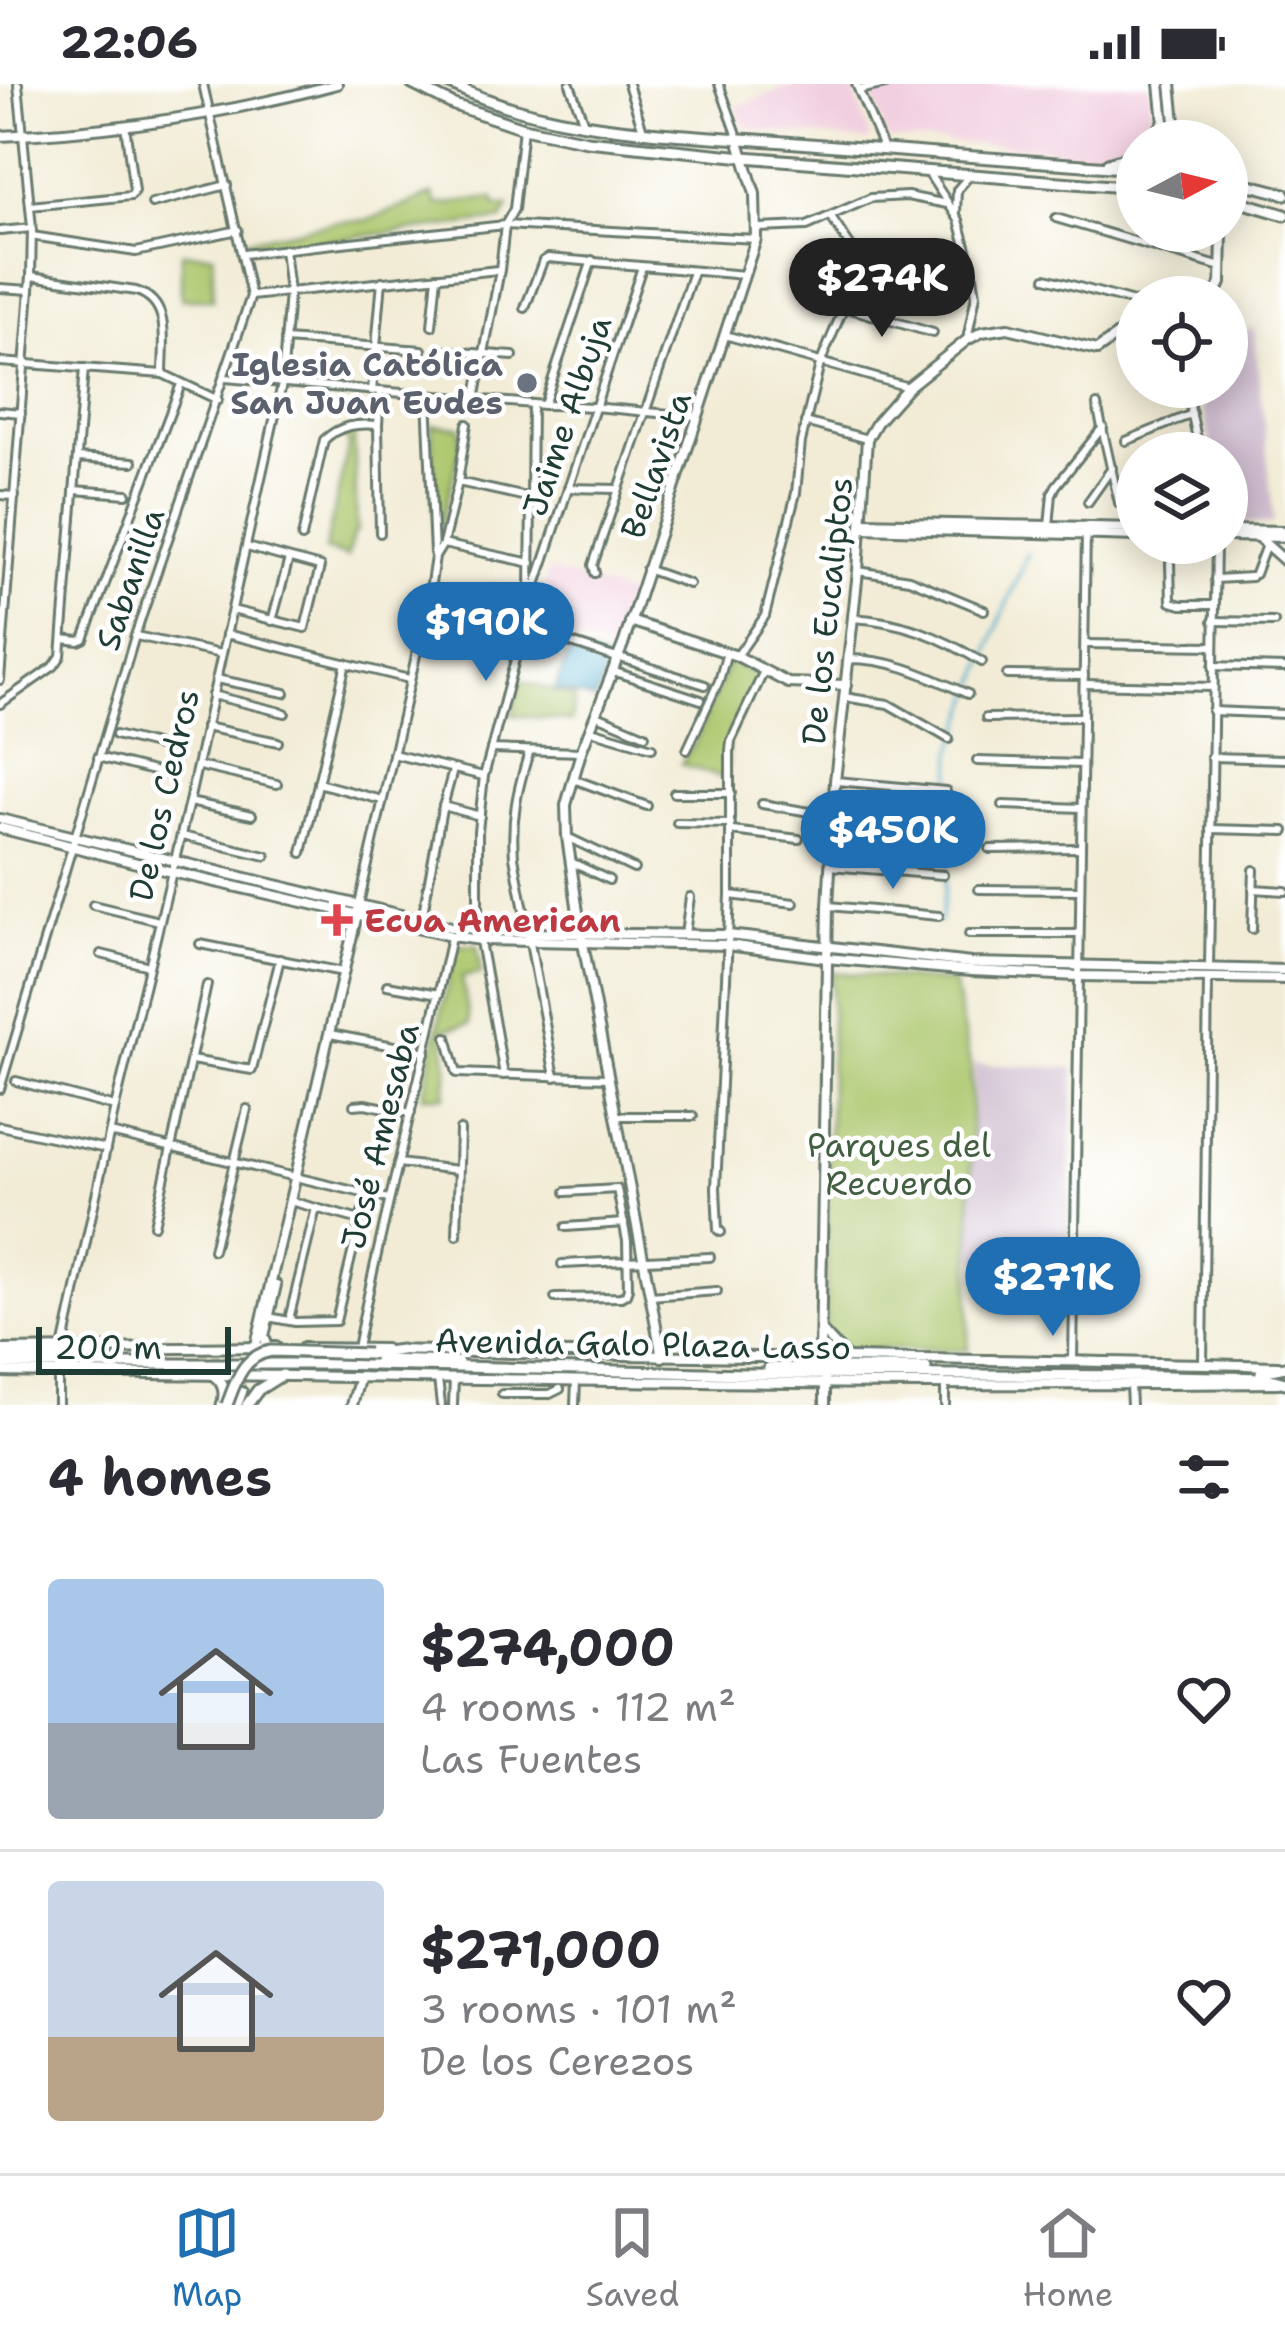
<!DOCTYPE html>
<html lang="en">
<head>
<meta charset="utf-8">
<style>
  :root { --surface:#fff; --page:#f7f7f7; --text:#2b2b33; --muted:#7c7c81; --line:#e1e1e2; --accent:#1f6fb2 }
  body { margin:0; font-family:"Shantell Sans",sans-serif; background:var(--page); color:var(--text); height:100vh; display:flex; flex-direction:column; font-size:45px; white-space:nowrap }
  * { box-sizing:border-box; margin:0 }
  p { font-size:39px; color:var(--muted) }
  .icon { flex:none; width:66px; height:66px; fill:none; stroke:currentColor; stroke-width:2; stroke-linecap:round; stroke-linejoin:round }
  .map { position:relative; height:1321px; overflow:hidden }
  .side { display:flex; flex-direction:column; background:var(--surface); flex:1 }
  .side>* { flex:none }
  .needle { width:78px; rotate:83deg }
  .fabs { position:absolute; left:1116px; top:36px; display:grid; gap:24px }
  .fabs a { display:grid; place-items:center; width:132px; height:132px; border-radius:50%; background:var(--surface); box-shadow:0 6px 30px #0003; font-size:60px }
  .scale { position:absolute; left:36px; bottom:30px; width:195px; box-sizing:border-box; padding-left:12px; border:6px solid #1f3d34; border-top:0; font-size:33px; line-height:42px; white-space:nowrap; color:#1f3d34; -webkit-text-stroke:9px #fff; paint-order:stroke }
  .price { position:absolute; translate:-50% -102px; padding:0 27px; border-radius:42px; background:var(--accent); color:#fff; font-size:39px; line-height:78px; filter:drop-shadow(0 3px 6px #0008) }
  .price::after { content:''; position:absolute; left:50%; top:72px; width:36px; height:27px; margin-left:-18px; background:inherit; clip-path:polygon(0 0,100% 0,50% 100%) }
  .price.active { background:#222; color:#fff }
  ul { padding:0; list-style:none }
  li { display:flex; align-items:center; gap:36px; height:300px; padding:0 48px }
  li+li { border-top:3px solid var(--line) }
  li span { display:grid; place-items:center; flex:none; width:336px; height:240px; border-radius:12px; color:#555 }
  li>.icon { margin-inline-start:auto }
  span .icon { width:144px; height:144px; fill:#fffc; stroke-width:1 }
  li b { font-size:51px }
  h2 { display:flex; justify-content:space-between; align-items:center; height:144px; padding:0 48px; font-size:51px }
  .status { display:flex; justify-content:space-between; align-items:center; height:84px; padding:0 60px; background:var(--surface); direction:ltr }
  .status svg { height:33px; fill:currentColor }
  .tab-bar { display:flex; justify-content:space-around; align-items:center; height:168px; border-top:3px solid var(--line); background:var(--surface); font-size:33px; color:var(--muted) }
  .tab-bar a { display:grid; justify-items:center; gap:6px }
  .tab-bar .active { color:var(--accent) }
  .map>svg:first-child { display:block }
</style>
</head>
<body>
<div class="status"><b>22:06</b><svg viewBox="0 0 49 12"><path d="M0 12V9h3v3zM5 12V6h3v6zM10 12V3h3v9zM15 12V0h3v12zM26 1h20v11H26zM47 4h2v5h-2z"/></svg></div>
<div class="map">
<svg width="1285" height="1321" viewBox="0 0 1285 1321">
  <rect width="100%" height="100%" fill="#fff"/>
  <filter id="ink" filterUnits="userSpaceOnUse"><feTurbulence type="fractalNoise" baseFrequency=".00833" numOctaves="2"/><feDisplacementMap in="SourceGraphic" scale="24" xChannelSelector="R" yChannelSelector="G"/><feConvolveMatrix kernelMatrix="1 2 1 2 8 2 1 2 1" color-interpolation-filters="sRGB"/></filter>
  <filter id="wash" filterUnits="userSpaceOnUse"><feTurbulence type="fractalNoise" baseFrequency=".004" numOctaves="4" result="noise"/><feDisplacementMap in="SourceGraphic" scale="48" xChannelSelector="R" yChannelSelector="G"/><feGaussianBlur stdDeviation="2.7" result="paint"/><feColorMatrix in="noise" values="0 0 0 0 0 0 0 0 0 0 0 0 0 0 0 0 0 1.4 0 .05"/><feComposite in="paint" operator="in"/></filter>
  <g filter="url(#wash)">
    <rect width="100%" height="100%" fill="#f2ecd6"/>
    <g fill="#f2cfe0">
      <polygon points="796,0 851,0 871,55 866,57 753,45 744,41 736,23"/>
      <polygon points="927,0 1149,0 1152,35 1150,43 1141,56 1118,69 1060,68 1039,63 888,55 872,12"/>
      <polygon points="549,486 632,512 613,568 530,540"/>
    </g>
    <g fill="#cfbdcf">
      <polygon points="1254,244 1274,439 1230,440 1227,429 1227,369 1213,369 1198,303 1227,303 1227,253"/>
      <polygon points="974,980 1074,984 1068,1177 971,1174"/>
    </g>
    <g fill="#acc66c" stroke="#668250" stroke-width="3">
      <polygon points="433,110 437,121 493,114 497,122 509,122 502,136 249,165 247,156 337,138 367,137"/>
      <polygon points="181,169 213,170 213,215 181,215"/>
      <polygon points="432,341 460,343 461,362 435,463"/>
      <polygon points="354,346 357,447 354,448 347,473 325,466 349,360 344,351"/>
      <polygon points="730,576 758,593 728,656 727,695 681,680 695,659"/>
      <polygon points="519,596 575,613 571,637 512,631"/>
      <polygon points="477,861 481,889 462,893 470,940 443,946 448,985 445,1012 423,1012 456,862"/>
      <polygon points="832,888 954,899 971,986 971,1174 968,1266 846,1265 825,1245"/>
    </g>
    <polygon fill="#4fadcd" stroke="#377580" stroke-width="3" points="570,565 609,577 596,616 555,605"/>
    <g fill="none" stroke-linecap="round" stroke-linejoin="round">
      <polyline stroke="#4fadcd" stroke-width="3" points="940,839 947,790 953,668 1000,536 1028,469"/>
    </g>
  </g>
  <g filter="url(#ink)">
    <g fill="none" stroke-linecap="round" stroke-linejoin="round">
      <polyline stroke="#c8c9b6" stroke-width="8" stroke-dasharray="8 4" stroke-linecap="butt" points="200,1268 232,1273 242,1298 242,1308"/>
      <g stroke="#697a6d" stroke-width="12">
        <g id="street">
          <polyline points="570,0 584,39"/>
          <polyline points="628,0 643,46"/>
          <polyline points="719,0 738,53"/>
          <polyline points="856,0 884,66"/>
          <polyline points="859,6 886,0"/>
          <polyline points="929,90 959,136 971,180 976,211 967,256"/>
          <polyline points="152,120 227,101"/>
          <polyline points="30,122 131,112 134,107 125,41"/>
          <polyline points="956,128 957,106 969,92"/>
          <polyline points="1056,134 1221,183"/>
          <polyline points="758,144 807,142 871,114 907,112 947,120"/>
          <polyline points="0,147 32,144"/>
          <polyline points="32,152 136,168 238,146"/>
          <polyline points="853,166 960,190"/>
          <polyline points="243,170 505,141 756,155"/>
          <path d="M31,192l105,15c36,11 27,52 27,83"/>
          <polyline points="1046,194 1137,219"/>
          <polyline points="0,204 30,206"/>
          <polyline points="251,212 498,186"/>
          <polyline points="844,223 933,249"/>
          <polyline points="525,224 543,177 548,174 745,191"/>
          <polyline points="432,242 437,192"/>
          <polyline points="725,251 908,303"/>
          <polyline points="285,256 422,266"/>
          <polyline points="448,267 513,272"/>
          <polyline points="0,278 163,290 218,316"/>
          <path d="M225,294l319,27c52,0 101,8 153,11"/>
          <polyline points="1186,303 1200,369"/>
          <polyline points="372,307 382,197"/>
          <polyline points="427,312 434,469"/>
          <polyline points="475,316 500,186 505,141 514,125 523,44"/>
          <polyline points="544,321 592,176"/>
          <polyline points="1097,321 1119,419"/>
          <polyline points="0,327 21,329"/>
          <polyline points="805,338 867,355"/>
          <polyline points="1126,357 1192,330"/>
          <polyline points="77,374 133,378"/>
          <polyline points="1136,394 1137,394"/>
          <polyline points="458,398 531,414"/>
          <polyline points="568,404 618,405"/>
          <polyline points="74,406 127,410"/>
          <polyline points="0,411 15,412"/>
          <polyline points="1088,418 1112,384"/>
          <polyline points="1049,442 1052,410 1056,402 1103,343"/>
          <polyline points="380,449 378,341 380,308"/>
          <path d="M302,453l22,-97c16,-15 33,-17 54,-15"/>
          <polyline points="443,460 531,479"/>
          <polyline points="1170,479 1171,518 1182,521 1214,521"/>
          <polyline points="646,485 689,500"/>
          <polyline points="858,487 909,495 984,526"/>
          <polyline points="595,489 593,481 693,188"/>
          <polyline points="1255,490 1266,461"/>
          <polyline points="1215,495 1251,493"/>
          <polyline points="530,509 532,320"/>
          <polyline points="428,519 523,543 617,574"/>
          <polyline points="232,526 305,544 320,483 247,463"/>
          <path d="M852,534c51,3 87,18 130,44"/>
          <polyline points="272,537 289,475"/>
          <polyline points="1213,537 1274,538"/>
          <polyline points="226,550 409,595"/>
          <polyline points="136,552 221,570"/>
          <polyline points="63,555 79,557 84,555 181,300"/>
          <polyline points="1085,560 1213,562"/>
          <polyline points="737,572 765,532 796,409 801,358 820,280 844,223 857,181 853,166 830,132"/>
          <polyline points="617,573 705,601"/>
          <path d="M848,575c47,0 79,17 120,35"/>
          <polyline points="1213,582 1285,584"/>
          <polyline points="612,587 701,616"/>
          <polyline points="1007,591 1084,592"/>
          <polyline points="216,595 285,609"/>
          <polyline points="0,596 31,192 32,144 18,0"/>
          <polyline points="1084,600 1212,603"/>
          <polyline points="212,611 285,629"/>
          <polyline points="844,613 888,620 949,655"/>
          <polyline points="0,620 54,582 61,572 84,284"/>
          <polyline points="1212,627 1285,630"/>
          <polyline points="597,631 645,651"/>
          <polyline points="986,634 1083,633"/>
          <polyline points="205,643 278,658"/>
          <polyline points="591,646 652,664"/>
          <polyline points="491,665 581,668"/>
          <polyline points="687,666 719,597 727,568"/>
          <path d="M529,668c-12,39 -18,65 -15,105l41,220"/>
          <polyline points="393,670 483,692"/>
          <polyline points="98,673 169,691 175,666 115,651"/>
          <polyline points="1211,673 1285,675"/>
          <polyline points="977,677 1082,680"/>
          <polyline points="199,682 277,700"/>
          <polyline points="573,695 647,722"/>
          <polyline points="836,697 946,707"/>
          <polyline points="318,699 382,716"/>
          <polyline points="674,709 731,709"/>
          <polyline points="189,718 252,731"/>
          <polyline points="762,720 834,732"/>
          <polyline points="1003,721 1081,724"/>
          <polyline points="443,722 480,732"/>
          <polyline points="677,739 731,740"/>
          <polyline points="834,740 942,749"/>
          <polyline points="1211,745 1285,747"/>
          <polyline points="732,747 799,755"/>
          <polyline points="182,752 266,772"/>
          <polyline points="567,753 634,785"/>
          <polyline points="990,765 1081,764"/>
          <polyline points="302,769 346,579"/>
          <polyline points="571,778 609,796"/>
          <polyline points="830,782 943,791"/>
          <polyline points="979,805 1080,806"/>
          <polyline points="1253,805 1285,807"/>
          <polyline points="730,811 794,819"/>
          <polyline points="359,820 428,519 435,473 443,460 458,398 467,340"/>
          <polyline points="93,821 159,837"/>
          <polyline points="829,822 939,832"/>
          <polyline points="422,835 441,730 453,686"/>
          <polyline points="1252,845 1254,786"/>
          <polyline points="685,850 690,813"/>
          <polyline points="969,850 1079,850"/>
          <polyline points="200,860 343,888"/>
          <polyline points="101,870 149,882"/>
          <polyline points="1209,884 1216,459"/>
          <polyline points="387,901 439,910"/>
          <polyline points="330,950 426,968"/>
          <polyline points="447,953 457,989 608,994"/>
          <polyline points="191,976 252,986 280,875"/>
          <polyline points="504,991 478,846 478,747 484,692 530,519 642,183"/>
          <polyline points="16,997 115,1023"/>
          <polyline points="0,1005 135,552 251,212 203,0"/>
          <polyline points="354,1021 365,1020 411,1029"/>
          <polyline points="615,1032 693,1032"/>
          <polyline points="0,1042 106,1065"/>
          <polyline points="110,1049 388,1115"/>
          <polyline points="398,1079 458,1086"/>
          <polyline points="290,1117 360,1136 365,1121"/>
          <polyline points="154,1141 207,901"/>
          <polyline points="566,1143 624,1139"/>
          <polyline points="721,1148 718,1146 716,1104 730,811 730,667 731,657 764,587"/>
          <polyline points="457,1151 460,1046"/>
          <polyline points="213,1166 247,1025"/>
          <polyline points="562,1180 710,1173"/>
          <polyline points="650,1212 717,1207"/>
          <polyline points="555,1214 621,1213 626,1210 628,1204 627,1157 617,1105 566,1108"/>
          <polyline points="268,1233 295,1238 336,1237 360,1136"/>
          <polyline points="291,1236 290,1231 316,1124"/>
          <path d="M357,1264c27,-138 65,-274 94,-411"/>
          <polyline points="63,1265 115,1023 189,718 282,300 289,208 284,165"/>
          <polyline points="1073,1277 1086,447"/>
          <polyline points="1203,1279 1208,893"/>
          <polyline points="58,1289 58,1321"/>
          <polyline points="438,1295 441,1321"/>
          <polyline points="1130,1301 1131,1321"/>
          <polyline points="502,1310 550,1310 560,1305"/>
          <polyline points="453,1321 454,1294"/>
          <polyline points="575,1321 576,1296"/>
          <polyline points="945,1321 945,1301"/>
        </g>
      </g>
      <g stroke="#697a6d" stroke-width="14">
        <g id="secondary">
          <polyline points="1160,0 1166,57"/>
          <polyline points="1171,0 1177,57"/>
          <path d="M0,52c113,-5 227,-22 337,-52"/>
          <polyline points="1214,213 1221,199 1222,147"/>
          <polyline points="862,438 1137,444"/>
          <polyline points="861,444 1137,452"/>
          <polyline points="1227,446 1285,447"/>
          <polyline points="1227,452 1285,453"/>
          <polyline points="1259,454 1285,477"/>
          <polyline points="630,537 737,572 788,599 846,601"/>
          <polyline points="0,735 451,843 529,849 728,851 971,879 1285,886"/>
          <polyline points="0,744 172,788 451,852 481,856 727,861 826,874 971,887 1078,892 1285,895"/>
          <polyline points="821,1246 847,1274"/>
          <polyline points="257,1257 358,826"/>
          <polyline points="268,1263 264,1252 276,1201"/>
          <polyline points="303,1264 384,1265"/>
          <polyline points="0,1266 276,1263"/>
          <path d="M399,1266c293,9 586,7 879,16"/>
          <polyline points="662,1273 581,849 567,753 566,721 581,668 624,558 756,155 755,110 738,54"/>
          <polyline points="820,1273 828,822 835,697 858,487 867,355 877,338 908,303 967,256 982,248 1008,244 1097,266 1137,237"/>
          <path d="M0,1288c426,5 852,16 1278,11"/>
          <polyline points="825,1297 825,1321"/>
          <polyline points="237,1321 242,1308"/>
          <polyline points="352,1321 360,1292"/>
        </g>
      </g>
      <g stroke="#697a6d" stroke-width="15">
        <g id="primary">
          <polyline points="412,0 454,21 523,44 587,57 744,73 1137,104"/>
          <path d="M450,0c98,48 216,49 322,57 122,10 243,19 365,28"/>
          <polyline points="1176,48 1184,57"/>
          <polyline points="1152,57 1164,38"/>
          <polyline points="1108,79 1137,70"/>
          <polyline points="1227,95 1285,110"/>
          <polyline points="1227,114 1285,131"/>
          <polyline points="369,1270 401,1266"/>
          <polyline points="0,1273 92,1273"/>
          <polyline points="379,1276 458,1278"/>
          <polyline points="0,1280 331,1280 747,1290 1167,1292 1267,1294 1285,1299"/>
          <polyline points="769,1284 926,1284"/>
          <polyline points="1261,1288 1285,1283"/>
          <path d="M210,1289c13,7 17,18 12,32"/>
          <polyline points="247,1321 258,1306 282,1291"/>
        </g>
      </g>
      <use href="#street" stroke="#fff" stroke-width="6"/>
      <use href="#secondary" stroke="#fff" stroke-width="8"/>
      <use href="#primary" stroke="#fff" stroke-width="9"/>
      <g stroke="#697a6d" stroke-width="15" stroke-linecap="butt">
        <path id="primary-bridge" d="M227,1321c9,-25 16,-49 44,-54l98,3"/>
      </g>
      <use href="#primary-bridge" stroke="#fff" stroke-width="9"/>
    </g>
  </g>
  <circle fill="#6b7280" stroke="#fff" stroke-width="4.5" cx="527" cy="299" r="12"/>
  <path fill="#e0444e" stroke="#fff" stroke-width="4.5" d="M331 818h12v12h12v12h-12v12h-12v-12h-12v-12h12z"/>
  <g text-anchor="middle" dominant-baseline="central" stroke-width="9" stroke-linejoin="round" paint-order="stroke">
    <g font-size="33" font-weight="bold" fill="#5b616d" stroke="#fff" text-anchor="end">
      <text x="503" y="280">Iglesia Católica<tspan x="503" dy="38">San Juan Eudes</tspan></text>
    </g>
    <g font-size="33" fill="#1f3d34" stroke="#fff">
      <text transform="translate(567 332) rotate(-71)">Jaime Albuja</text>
      <text transform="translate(656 381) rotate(-71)">Bellavista</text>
      <text transform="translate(130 495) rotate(-71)">Sabanilla</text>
      <text transform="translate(827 527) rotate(-84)">De los Eucaliptos</text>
      <text transform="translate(164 711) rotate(-77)">De los Cedros</text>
      <text transform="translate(380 1052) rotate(-76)">José Amesaba</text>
      <text transform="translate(643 1260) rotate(1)">Avenida Galo Plaza Lasso</text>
    </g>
    <g font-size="33" font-weight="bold" fill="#be3a42" stroke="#fff" text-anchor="start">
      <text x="364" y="836">Ecua American</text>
    </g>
    <g font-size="33" fill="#425f42" stroke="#fff">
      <text x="899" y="1061">Parques del<tspan x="899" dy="38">Recuerdo</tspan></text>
    </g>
  </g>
</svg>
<div class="fabs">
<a><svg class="needle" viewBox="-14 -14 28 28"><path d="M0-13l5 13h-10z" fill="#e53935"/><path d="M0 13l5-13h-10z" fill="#7c7c81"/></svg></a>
<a><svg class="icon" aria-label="locate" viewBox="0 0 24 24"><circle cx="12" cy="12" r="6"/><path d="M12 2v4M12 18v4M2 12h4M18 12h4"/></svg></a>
<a><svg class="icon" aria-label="layers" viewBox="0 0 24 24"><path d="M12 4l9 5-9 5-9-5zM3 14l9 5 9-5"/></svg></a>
</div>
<div class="scale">200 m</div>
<b class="price active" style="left:882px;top:256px">$274K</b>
<b class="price" style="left:486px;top:600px">$190K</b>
<b class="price" style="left:893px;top:808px">$450K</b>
<b class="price" style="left:1053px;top:1255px">$271K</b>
</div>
<section class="side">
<h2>4 homes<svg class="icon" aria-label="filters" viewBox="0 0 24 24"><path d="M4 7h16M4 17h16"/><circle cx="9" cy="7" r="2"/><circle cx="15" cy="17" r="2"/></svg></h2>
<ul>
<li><span style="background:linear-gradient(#a9c7e8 60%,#9aa5b1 0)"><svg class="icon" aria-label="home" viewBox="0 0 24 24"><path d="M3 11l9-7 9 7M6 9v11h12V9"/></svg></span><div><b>$274,000</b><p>4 rooms · 112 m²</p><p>Las Fuentes</p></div><svg class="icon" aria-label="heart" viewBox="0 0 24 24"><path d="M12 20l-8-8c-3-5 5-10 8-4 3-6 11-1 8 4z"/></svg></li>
<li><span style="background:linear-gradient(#c9d6e8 65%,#b9a48a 0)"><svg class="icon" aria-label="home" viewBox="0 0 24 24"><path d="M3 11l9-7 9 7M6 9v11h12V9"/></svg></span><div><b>$271,000</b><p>3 rooms · 101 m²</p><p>De los Cerezos</p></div><svg class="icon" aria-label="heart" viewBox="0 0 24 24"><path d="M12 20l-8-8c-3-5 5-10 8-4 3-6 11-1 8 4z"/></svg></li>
</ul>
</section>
<nav class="tab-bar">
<a class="active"><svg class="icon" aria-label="map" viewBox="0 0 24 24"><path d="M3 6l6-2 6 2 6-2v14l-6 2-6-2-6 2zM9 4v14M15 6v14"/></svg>Map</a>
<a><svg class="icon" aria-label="saved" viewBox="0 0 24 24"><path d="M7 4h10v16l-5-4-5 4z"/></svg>Saved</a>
<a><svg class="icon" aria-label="home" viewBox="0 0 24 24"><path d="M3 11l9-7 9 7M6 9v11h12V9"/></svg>Home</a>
</nav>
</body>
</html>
